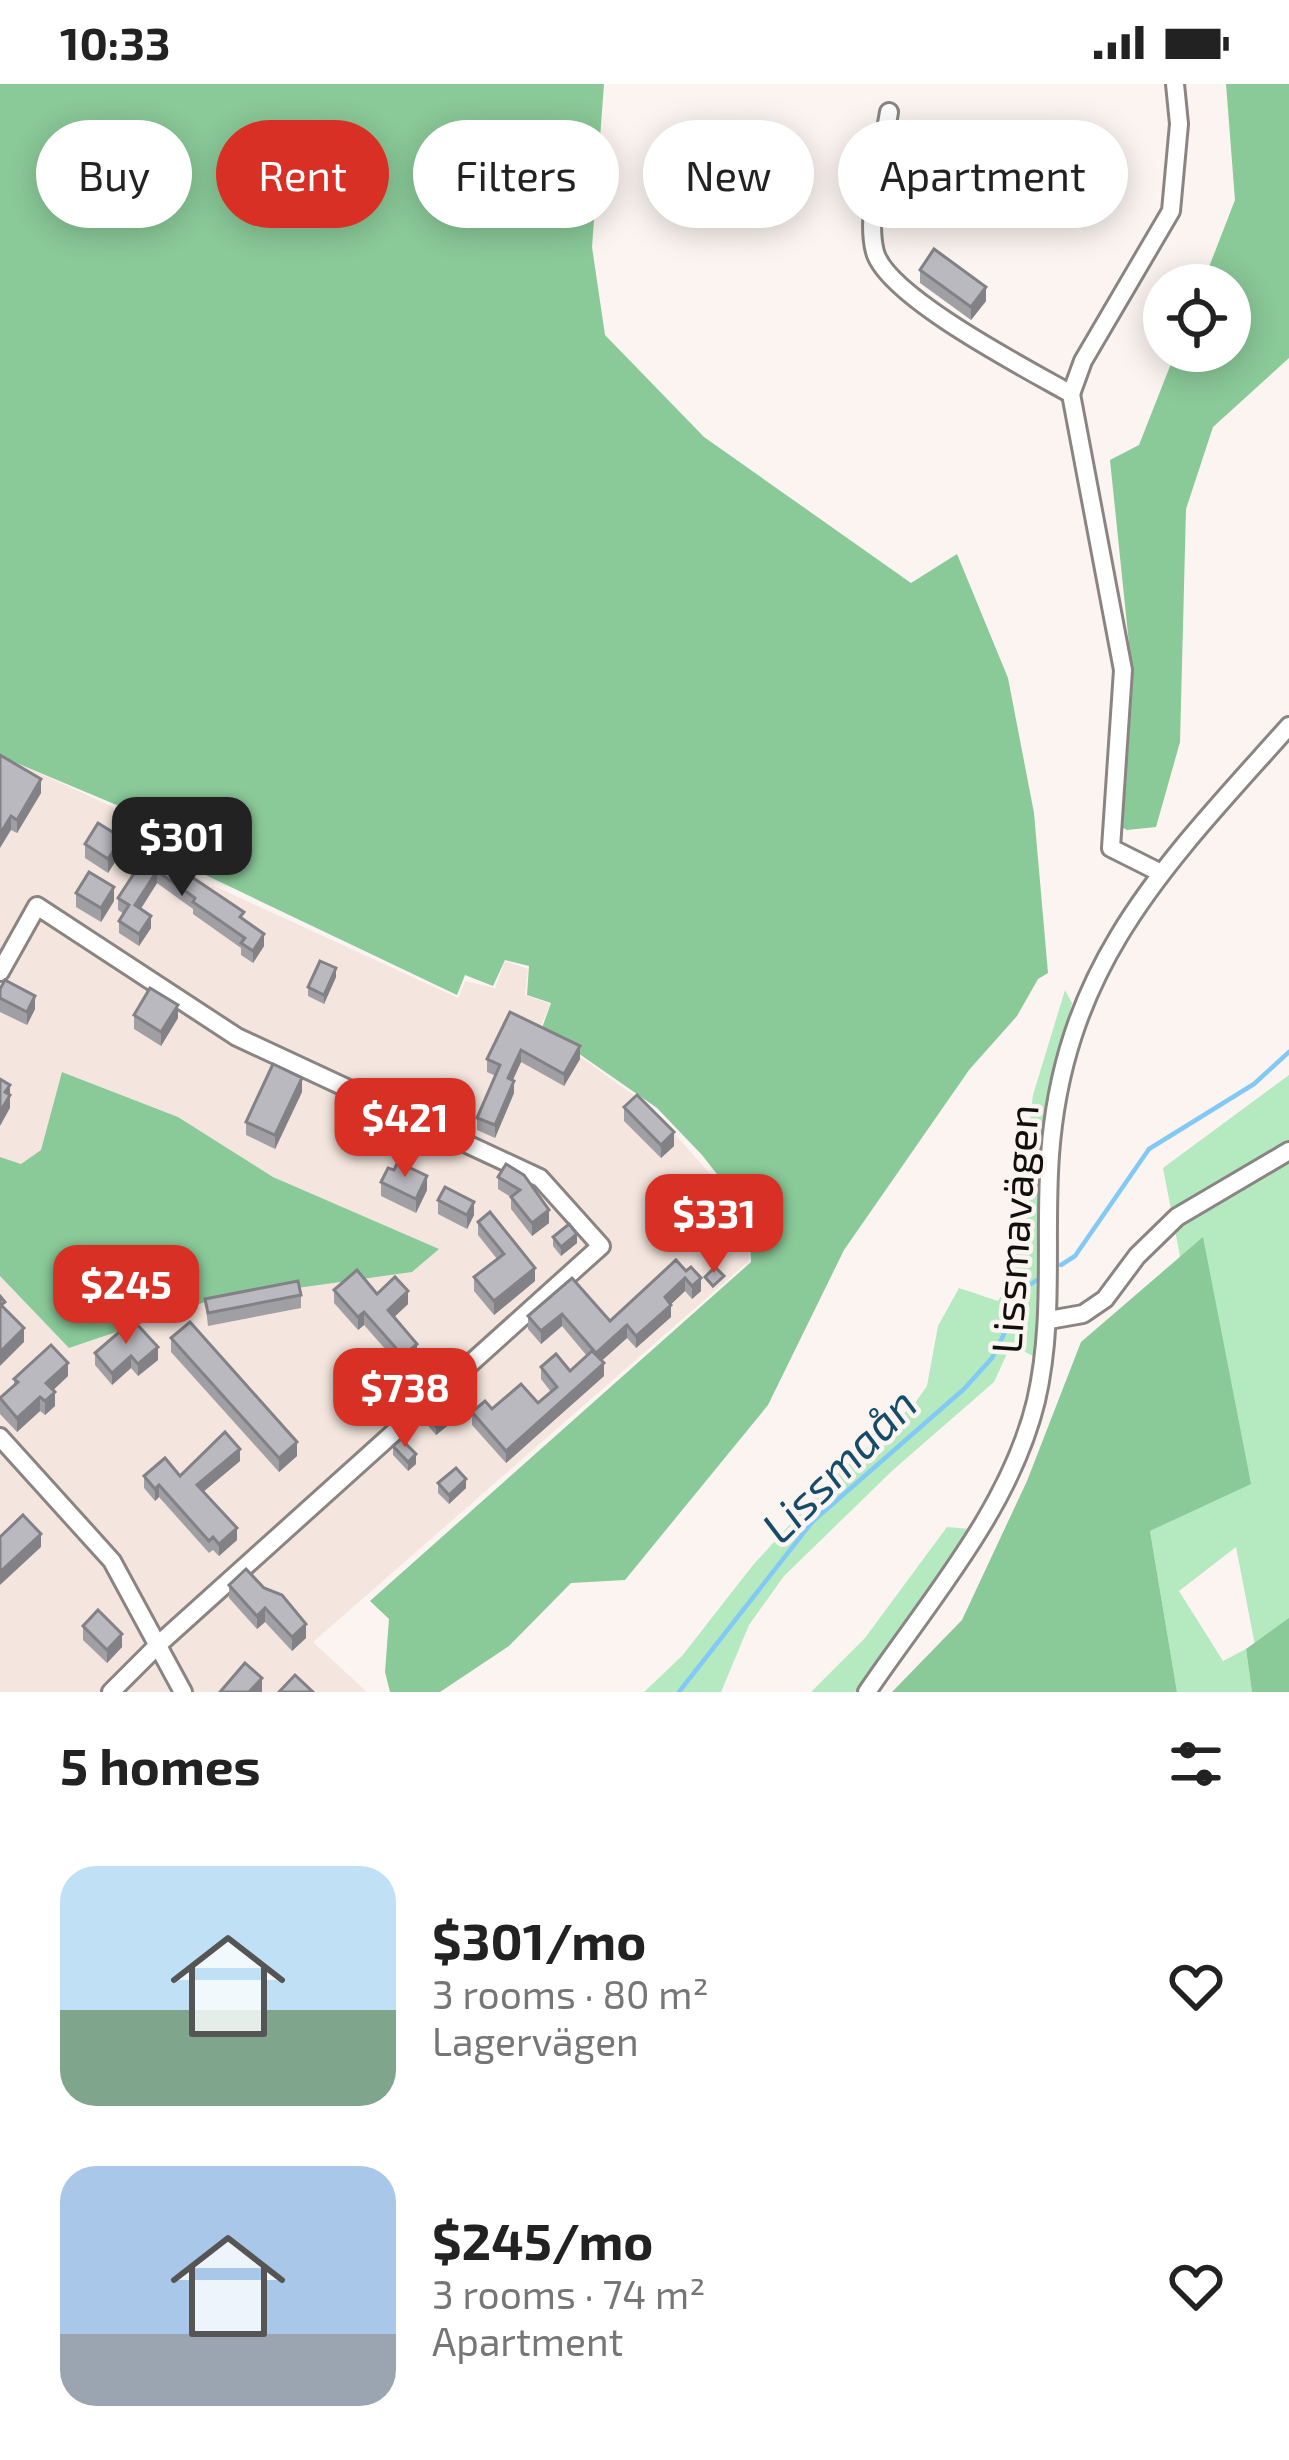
<!DOCTYPE html>
<html lang="en">
<head>
<meta charset="utf-8">
<style>
  :root { --surface:#fff; --page:#f2f2f2; --text:#222; --muted:#767676; --accent:#d93025 }
  body { margin:0; font-family:"Exo 2",sans-serif; background:var(--page); color:var(--text); height:100vh; display:flex; flex-direction:column; font-size:45px; white-space:nowrap }
  * { box-sizing:border-box; margin:0 }
  p { font-size:39px; color:var(--muted) }
  .icon { flex:none; width:66px; height:66px; fill:none; stroke:currentColor; stroke-width:2; stroke-linecap:round; stroke-linejoin:round }
  .map { position:relative; height:1608px; overflow:hidden }
  .sheet { display:flex; flex-direction:column; background:var(--surface); flex:1 }
  .sheet>* { flex:none }
  .hud { position:absolute; left:36px; top:36px; width:1218px; height:108px; display:flex; gap:24px }
  .controls { position:absolute; left:1143px; top:180px; display:grid; gap:24px }
  .controls a { display:grid; place-items:center; width:108px; height:108px; border-radius:50%; background:var(--surface); box-shadow:0 6px 30px #0003; font-size:60px }
  .price { position:absolute; translate:-50% -102px; padding:0 27px; border-radius:24px; background:var(--accent); color:#fff; font-size:39px; line-height:78px; filter:drop-shadow(0 3px 6px #0008) }
  .price::after { content:''; position:absolute; left:50%; top:72px; width:36px; height:27px; margin-left:-18px; background:inherit; clip-path:polygon(0 0,100% 0,50% 100%) }
  .price.on { background:#222; color:#fff }
  ul { padding:0; list-style:none }
  li { display:flex; align-items:center; gap:36px; height:300px; padding:0 60px }
  li span { display:grid; place-items:center; flex:none; width:336px; height:240px; border-radius:36px; color:#555 }
  li>.icon { margin-inline-start:auto }
  span .icon { width:144px; height:144px; fill:#fffc; stroke-width:1 }
  li b { font-size:51px }
  h2 { display:flex; justify-content:space-between; align-items:center; height:144px; padding:0 60px; font-size:51px }
  .tag { padding:0 42px; border-radius:54px; background:var(--surface); box-shadow:0 6px 30px #0003; font-size:42px; line-height:108px }
  .tag.on { background:var(--accent); color:#fff }
  .status { display:flex; justify-content:space-between; align-items:center; height:84px; padding:0 60px; background:var(--surface); direction:ltr }
  .status svg { height:33px; fill:currentColor }
  .map>svg:first-child { display:block }
</style>
</head>
<body>
<div class="status"><b>10:33</b><svg viewBox="0 0 49 12"><path d="M0 12V9h3v3zM5 12V6h3v6zM10 12V3h3v9zM15 12V0h3v12zM26 1h20v11H26zM47 4h2v5h-2z"/></svg></div>
<div class="map">
<svg width="1289" height="1608" viewBox="0 0 1289 1608">
  <rect width="100%" height="100%" fill="#fbf4f1"/>
  <polygon fill="#f4e6de" points="0,671 111,722 149,772 458,914 465,897 495,904 505,877 528,885 525,911 550,920 540,944 652,1024 746,1131 749,1177 313,1558 367,1608 0,1608 0,1192 69,1264 211,1216 438,1165 273,1093 178,1033 63,988 42,1066 21,1080 0,1073"/>
  <g fill="#b5e9c0">
    <polygon points="1065,906 1072,919 1048,1024 1039,1103 1041,1178 1035,1273 1011,1261 994,1298 893,1386 784,1492 749,1541 721,1608 644,1608 682,1572 753,1481 826,1401 915,1319 927,1302 938,1242 959,1204 998,1217 1010,1197 1019,1157 1020,1109 1033,1011"/>
    <polygon points="1289,991 1289,1608 1264,1608 1236,1463 1179,1507 1223,1577 1246,1565 1252,1608 1177,1608 1150,1447 1226,1411 1163,1084"/>
    <polygon points="947,1443 970,1445 855,1608 811,1608 865,1554"/>
  </g>
  <g fill="#8ac998">
    <polygon points="0,0 604,0 592,163 605,251 704,353 911,499 957,470 1008,594 1034,729 1048,889 1038,895 1017,932 969,986 844,1166 768,1321 625,1496 571,1499 509,1562 440,1608 390,1608 385,1588 389,1535 370,1517 751,1178 749,1131 702,1071 657,1024 542,944 551,919 527,911 529,882 505,876 493,902 465,891 457,911 151,765 119,722 0,672"/>
    <polygon points="1226,0 1289,0 1289,274 1213,343 1186,425 1180,658 1156,743 1127,746 1118,741 1128,667 1132,589 1110,376 1139,361 1176,267 1230,267 1230,201 1202,201 1235,116"/>
    <polygon points="62,988 178,1033 273,1093 439,1165 412,1188 211,1216 69,1264 0,1192 0,1073 21,1080 41,1066"/>
    <polygon points="1203,1153 1251,1400 1150,1447 1177,1608 892,1608 962,1536 1027,1397 1081,1258"/>
    <polygon points="1289,1534 1289,1608 1252,1608 1246,1565"/>
  </g>
  <g fill="none" stroke-linecap="round" stroke-linejoin="round">
    <g stroke="#83c9f5" stroke-width="4.5">
      <polyline points="1061,1181 1075,1172 1149,1065 1254,1000 1289,968"/>
      <polyline points="679,1608 812,1438 964,1305 992,1274 1028,1202 1037,1196"/>
    </g>
    <g stroke="#8a8582" stroke-width="22">
      <g id="minor">
        <path d="M889,28c-6,39 -24,103 -14,140 12,45 154,118 196,142l52,276 -12,178 48,24"/>
        <polyline points="1071,310 1083,277 1171,127 1179,40 1175,0"/>
        <polyline points="0,888 37,822 237,953 540,1094 601,1162 160,1559 111,1608"/>
        <polyline points="1049,1236 1083,1230 1105,1215 1137,1172 1177,1133 1289,1067"/>
        <polyline points="0,1353 112,1477 183,1608"/>
        <path d="M867,1608c61,-90 143,-183 169,-291 19,-82 8,-164 14,-246 14,-193 118,-293 239,-429"/>
      </g>
    </g>
    <use href="#minor" stroke="#fff" stroke-width="16"/>
  </g>
  <g fill="#a09fa4">
    <polygon points="920,186 986,217 971,236 920,199"/>
    <polygon points="0,671 41,709 17,749 11,746"/>
    <polygon points="85,760 122,767 108,789 85,774"/>
    <polygon points="150,765 244,835 264,862 253,879 241,871 241,864 193,830 193,825 157,799 141,825 151,844 139,862 119,849 119,837 124,830 118,826 118,814"/>
    <polygon points="76,809 114,817 101,838 76,823"/>
    <polygon points="336,893 324,920 308,912 308,903"/>
    <polygon points="0,905 35,925 27,941 0,928"/>
    <polygon points="510,928 580,975 564,1002 521,978 513,996 514,1009 495,1054 477,1046 477,1034 496,992 487,988 487,975"/>
    <polygon points="134,931 178,934 161,962 134,945"/>
    <polygon points="302,1008 275,1065 246,1051 246,1038"/>
    <polygon points="624,1023 674,1062 661,1074 624,1037"/>
    <polygon points="408,1048 399,1067 380,1058 380,1049"/>
    <polygon points="506,1080 549,1139 532,1152 511,1125 511,1113 498,1105 498,1093"/>
    <polygon points="381,1098 427,1106 416,1129 381,1112"/>
    <polygon points="438,1116 474,1131 467,1145 438,1130"/>
    <polygon points="673,1117 720,1137 698,1158 673,1130"/>
    <polygon points="478,1138 535,1197 494,1231 474,1207 474,1193 497,1175 478,1151"/>
    <polygon points="553,1153 577,1159 561,1172 553,1162"/>
    <polygon points="676,1176 701,1207 692,1215 685,1207 671,1220 671,1233 636,1264 627,1254 601,1277 604,1292 506,1379 472,1341 472,1328 538,1319 551,1308 541,1295 541,1283 570,1287 587,1272 562,1242 541,1260 528,1245 528,1232 572,1194 610,1237"/>
    <polygon points="334,1206 377,1210 408,1220 394,1233 417,1273 403,1285 364,1241 358,1246 334,1219"/>
    <polygon points="301,1211 301,1224 208,1242 205,1215"/>
    <polygon points="171,1254 297,1372 279,1388 171,1268"/>
    <polygon points="95,1269 158,1276 138,1292 131,1284 112,1301 95,1281"/>
    <polygon points="68,1292 53,1306 55,1322 45,1331 40,1327 17,1348 0,1330 0,1314 14,1301 14,1295"/>
    <polygon points="425,1329 451,1339 436,1351 425,1338"/>
    <polygon points="393,1362 416,1380 408,1387 393,1371"/>
    <polygon points="240,1377 204,1407 237,1456 219,1472 213,1466 209,1469 159,1413 155,1417 144,1404 144,1392 180,1392"/>
    <polygon points="438,1399 466,1404 449,1420 438,1409"/>
    <polygon points="246,1485 306,1554 292,1567 265,1538 257,1545 229,1514 229,1501"/>
    <polygon points="83,1542 122,1563 107,1579 83,1556"/>
  </g>
  <g fill="#828286">
    <polygon points="986,203 986,217 971,236 971,223"/>
    <polygon points="41,695 41,709 17,749 17,736"/>
    <polygon points="11,732 11,746 0,764 0,750"/>
    <polygon points="122,754 122,767 108,789 108,775"/>
    <polygon points="157,787 157,799 135,833 135,821"/>
    <polygon points="114,803 114,817 101,838 101,824"/>
    <polygon points="151,832 151,844 139,862 139,850"/>
    <polygon points="264,850 264,862 253,879 253,867"/>
    <polygon points="336,884 336,893 324,920 324,911"/>
    <polygon points="35,912 35,925 27,941 27,928"/>
    <polygon points="178,921 178,934 161,962 161,948"/>
    <polygon points="580,962 580,975 564,1002 564,990"/>
    <polygon points="521,966 521,978 508,1006 508,994"/>
    <polygon points="302,994 302,1008 275,1065 275,1051"/>
    <polygon points="514,997 514,1009 495,1054 495,1041"/>
    <polygon points="10,1001 10,1024 0,1042 0,1028 5,1008"/>
    <polygon points="408,1039 408,1048 399,1067 399,1058"/>
    <polygon points="674,1048 674,1062 661,1074 661,1061"/>
    <polygon points="427,1092 427,1106 416,1129 416,1115"/>
    <polygon points="474,1118 474,1131 467,1145 467,1131"/>
    <polygon points="720,1123 720,1137 698,1158 698,1144"/>
    <polygon points="549,1126 549,1139 532,1152 532,1139"/>
    <polygon points="577,1150 577,1159 561,1172 561,1163"/>
    <polygon points="535,1184 535,1197 494,1231 494,1217"/>
    <polygon points="685,1194 685,1207 665,1226 665,1213"/>
    <polygon points="701,1194 701,1207 692,1215 692,1202"/>
    <polygon points="408,1207 408,1220 388,1239 388,1226"/>
    <polygon points="671,1221 671,1233 636,1264 636,1252"/>
    <polygon points="364,1228 364,1241 358,1246 358,1233"/>
    <polygon points="562,1230 562,1242 541,1260 541,1247"/>
    <polygon points="627,1241 627,1254 596,1282 596,1269"/>
    <polygon points="24,1244 24,1258 0,1282 0,1268"/>
    <polygon points="417,1260 417,1273 403,1285 403,1272"/>
    <polygon points="158,1263 158,1276 138,1292 138,1280"/>
    <polygon points="131,1272 131,1284 112,1301 112,1289"/>
    <polygon points="68,1279 68,1292 46,1313 46,1299"/>
    <polygon points="604,1279 604,1292 506,1379 506,1367"/>
    <polygon points="55,1308 55,1322 45,1331 45,1317"/>
    <polygon points="40,1313 40,1327 17,1348 17,1334"/>
    <polygon points="451,1330 451,1339 436,1351 436,1342"/>
    <polygon points="297,1358 297,1372 279,1388 279,1374"/>
    <polygon points="240,1365 240,1377 197,1413 197,1401"/>
    <polygon points="416,1370 416,1380 408,1387 408,1378"/>
    <polygon points="466,1395 466,1404 449,1420 449,1411"/>
    <polygon points="159,1401 159,1413 155,1417 155,1405"/>
    <polygon points="237,1444 237,1456 219,1472 219,1460"/>
    <polygon points="41,1450 41,1463 0,1501 0,1488"/>
    <polygon points="265,1524 265,1538 257,1545 257,1532"/>
    <polygon points="306,1540 306,1554 292,1567 292,1553"/>
    <polygon points="122,1550 122,1563 107,1579 107,1566"/>
    <polygon points="262,1594 262,1608 249,1608"/>
  </g>
  <g fill="#bab9bf" stroke="#828286" stroke-width="3">
    <polygon points="934,165 986,203 971,223 920,186"/>
    <polygon points="0,671 41,695 17,736 11,732 0,750"/>
    <polygon points="98,739 122,754 108,775 85,760"/>
    <polygon points="150,765 244,828 240,833 264,850 253,867 241,859 245,854 193,818 195,814 157,787 135,821 151,832 139,850 119,837 129,821 118,814"/>
    <polygon points="89,788 114,803 101,824 76,809"/>
    <polygon points="320,877 336,884 324,911 308,903"/>
    <polygon points="5,896 35,912 27,928 0,914 0,905"/>
    <polygon points="150,904 178,921 161,948 134,931"/>
    <polygon points="510,928 580,962 564,990 521,966 508,994 514,997 495,1041 477,1034 500,981 487,975"/>
    <polygon points="273,980 302,994 275,1051 246,1038"/>
    <polygon points="0,995 10,1001 5,1008 10,1011 0,1028"/>
    <polygon points="637,1011 674,1048 661,1061 624,1023"/>
    <polygon points="388,1030 408,1039 399,1058 380,1049"/>
    <polygon points="398,1078 427,1092 416,1115 381,1098 388,1084 394,1086"/>
    <polygon points="506,1080 524,1091 549,1126 532,1139 511,1113 520,1106 498,1093"/>
    <polygon points="695,1096 720,1123 698,1144 673,1117"/>
    <polygon points="445,1103 474,1118 467,1131 438,1116"/>
    <polygon points="490,1128 535,1184 494,1217 474,1193 504,1170 478,1138"/>
    <polygon points="569,1140 577,1150 561,1163 553,1153"/>
    <polygon points="676,1176 686,1187 691,1183 701,1194 692,1202 685,1194 665,1213 671,1221 636,1252 627,1241 596,1269 562,1230 541,1247 528,1232 572,1194 610,1237"/>
    <polygon points="715,1183 724,1192 713,1202 705,1193"/>
    <polygon points="357,1186 377,1210 395,1193 408,1207 388,1226 417,1260 403,1272 364,1228 358,1233 334,1206"/>
    <polygon points="298,1197 301,1211 208,1229 205,1215"/>
    <polygon points="0,1212 5,1218 1,1221 24,1244 0,1268"/>
    <polygon points="133,1236 158,1263 138,1280 131,1272 112,1289 95,1269"/>
    <polygon points="190,1238 297,1358 279,1374 171,1254"/>
    <polygon points="51,1261 68,1279 46,1299 55,1308 45,1317 40,1313 17,1334 0,1314 18,1298 14,1295"/>
    <polygon points="592,1267 604,1279 506,1367 472,1328 485,1317 492,1325 521,1300 538,1319 557,1303 541,1283 556,1270 570,1287"/>
    <polygon points="439,1316 451,1330 436,1342 425,1329"/>
    <polygon points="225,1348 240,1365 197,1401 237,1444 219,1460 213,1453 209,1457 159,1401 155,1405 144,1392 165,1374 180,1392"/>
    <polygon points="401,1355 416,1370 408,1378 393,1362"/>
    <polygon points="456,1384 466,1395 449,1411 438,1399"/>
    <polygon points="23,1431 41,1450 0,1488 0,1453"/>
    <polygon points="246,1485 264,1504 282,1511 306,1540 292,1553 265,1524 257,1532 229,1501"/>
    <polygon points="98,1526 122,1550 107,1566 83,1542"/>
    <polygon points="245,1579 262,1594 249,1608 220,1608"/>
    <polygon points="295,1591 313,1608 279,1608"/>
  </g>
  <g text-anchor="middle" dominant-baseline="central" stroke-width="9" stroke-linejoin="round" paint-order="stroke">
    <g font-size="42" fill="#110f0e" stroke="#fbf4f1">
      <text transform="translate(1013 1145) rotate(-86)">Lissmavägen</text>
    </g>
    <g font-size="45" font-style="italic" fill="#144c69" stroke="#fbf4f1">
      <text transform="translate(838 1380) rotate(-45)">Lissmaån</text>
    </g>
  </g>
</svg>
<div class="controls">
<a><svg class="icon" aria-label="locate" viewBox="0 0 24 24"><circle cx="12" cy="12" r="6"/><path d="M12 2v4M12 18v4M2 12h4M18 12h4"/></svg></a>
</div>
<b class="price on" style="left:182px;top:815px">$301</b>
<b class="price" style="left:405px;top:1096px">$421</b>
<b class="price" style="left:714px;top:1192px">$331</b>
<b class="price" style="left:126px;top:1263px">$245</b>
<b class="price" style="left:405px;top:1366px">$738</b>
<div class="hud">
<a class="tag">Buy</a>
<a class="tag on">Rent</a>
<a class="tag">Filters</a>
<a class="tag">New</a>
<a class="tag">Apartment</a>
</div>
</div>
<section class="sheet">
<h2>5 homes<svg class="icon" aria-label="filters" viewBox="0 0 24 24"><path d="M4 7h16M4 17h16"/><circle cx="9" cy="7" r="2"/><circle cx="15" cy="17" r="2"/></svg></h2>
<ul>
<li><span style="background:linear-gradient(#bfe0f5 60%,#7fa58c 0)"><svg class="icon" aria-label="home" viewBox="0 0 24 24"><path d="M3 11l9-7 9 7M6 9v11h12V9"/></svg></span><div><b>$301/mo</b><p>3 rooms · 80 m²</p><p>Lagervägen</p></div><svg class="icon" aria-label="heart" viewBox="0 0 24 24"><path d="M12 20l-8-8c-3-5 5-10 8-4 3-6 11-1 8 4z"/></svg></li>
<li><span style="background:linear-gradient(#a9c7e8 70%,#9aa5b1 0)"><svg class="icon" aria-label="home" viewBox="0 0 24 24"><path d="M3 11l9-7 9 7M6 9v11h12V9"/></svg></span><div><b>$245/mo</b><p>3 rooms · 74 m²</p><p>Apartment</p></div><svg class="icon" aria-label="heart" viewBox="0 0 24 24"><path d="M12 20l-8-8c-3-5 5-10 8-4 3-6 11-1 8 4z"/></svg></li>
</ul>
</section>
</body>
</html>
